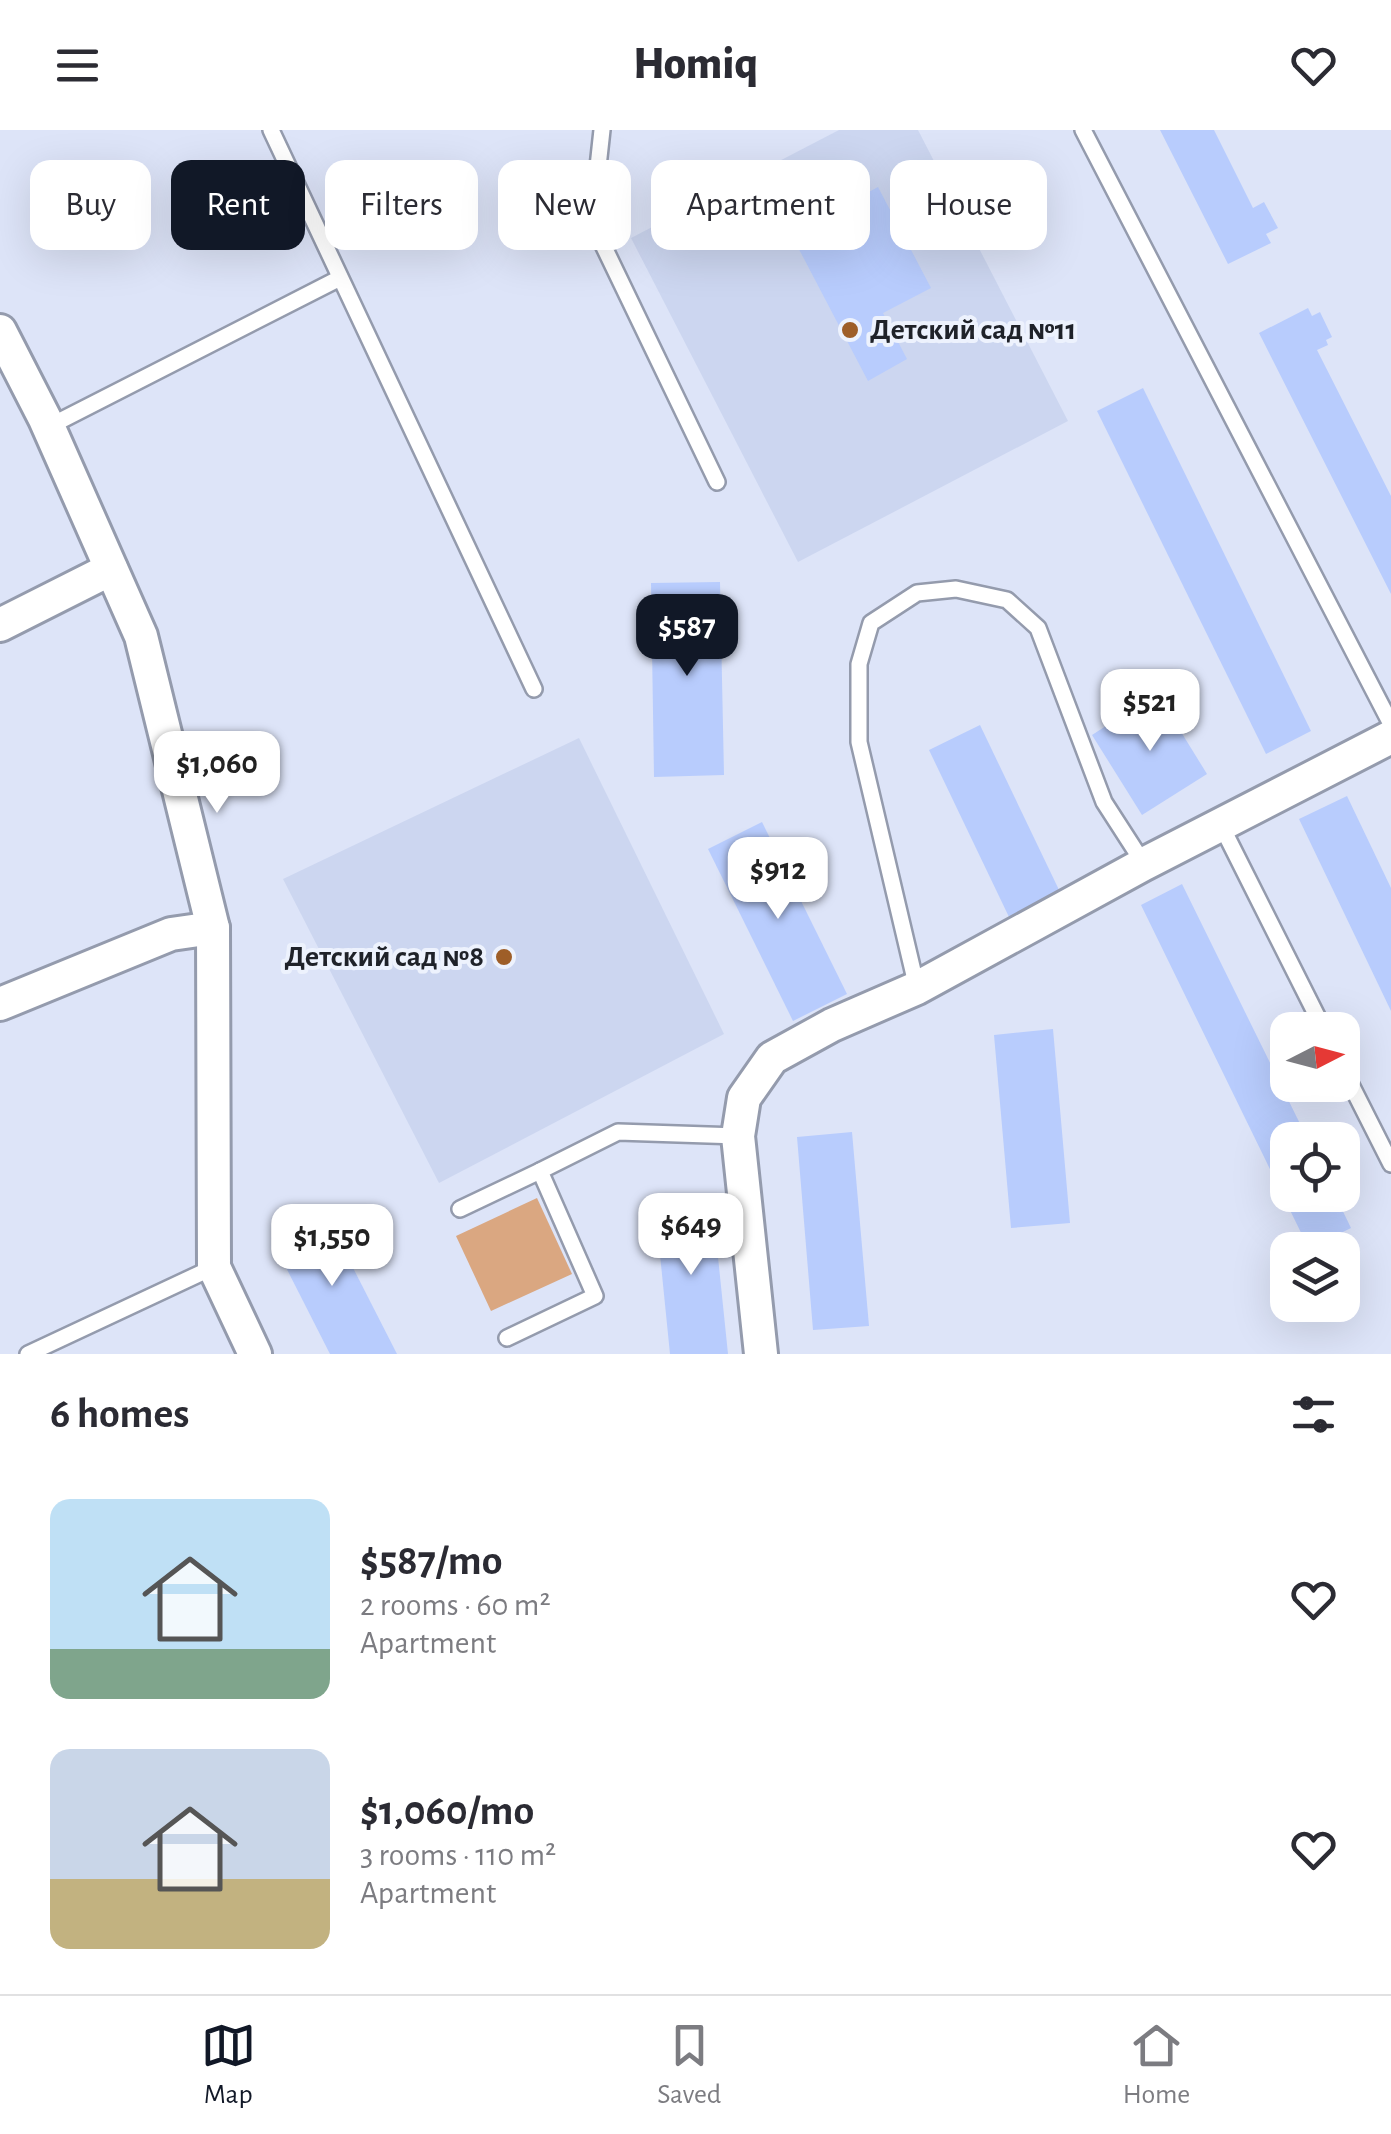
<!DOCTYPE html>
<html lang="en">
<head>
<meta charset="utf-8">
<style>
  :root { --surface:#fff; --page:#f7f7f7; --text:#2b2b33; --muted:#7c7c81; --line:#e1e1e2; --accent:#111827 }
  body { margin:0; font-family:"Alegreya Sans",sans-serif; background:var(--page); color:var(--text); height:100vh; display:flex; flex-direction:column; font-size:38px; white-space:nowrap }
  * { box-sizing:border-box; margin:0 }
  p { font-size:32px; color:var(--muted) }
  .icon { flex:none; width:55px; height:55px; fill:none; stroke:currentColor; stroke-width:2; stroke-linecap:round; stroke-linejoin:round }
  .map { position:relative; height:1224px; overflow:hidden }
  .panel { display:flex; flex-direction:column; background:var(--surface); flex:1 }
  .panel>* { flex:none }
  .top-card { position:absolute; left:30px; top:30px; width:1332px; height:90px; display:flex; gap:20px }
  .needle { width:65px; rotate:84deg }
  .buttons { position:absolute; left:1270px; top:882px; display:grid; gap:20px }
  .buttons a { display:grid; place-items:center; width:90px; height:90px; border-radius:20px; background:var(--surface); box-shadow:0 10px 40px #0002; font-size:50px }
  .price { position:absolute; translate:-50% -85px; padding:0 22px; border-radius:20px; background:#fff; color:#222; font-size:32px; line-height:65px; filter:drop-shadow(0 2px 5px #0008) }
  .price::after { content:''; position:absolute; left:50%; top:60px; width:30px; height:22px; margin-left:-15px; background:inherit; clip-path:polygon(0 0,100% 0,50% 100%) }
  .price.on { background:var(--accent); color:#fff }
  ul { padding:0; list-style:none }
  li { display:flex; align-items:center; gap:30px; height:250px; padding:0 50px }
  li span { display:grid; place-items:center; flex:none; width:280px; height:200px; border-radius:20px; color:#555 }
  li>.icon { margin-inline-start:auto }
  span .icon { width:120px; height:120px; fill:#fffc; stroke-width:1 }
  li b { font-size:42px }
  h2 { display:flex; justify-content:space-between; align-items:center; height:120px; padding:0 50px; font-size:42px }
  .tag { padding:0 35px; border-radius:20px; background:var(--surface); box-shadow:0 10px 40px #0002; font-size:35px; line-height:90px }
  .tag.on { background:var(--accent); color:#fff }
  header { display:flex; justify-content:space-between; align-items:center; height:130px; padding:0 50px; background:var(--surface); font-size:45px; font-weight:800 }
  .tabs { display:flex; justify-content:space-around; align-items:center; height:140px; border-top:2px solid var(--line); background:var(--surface); font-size:28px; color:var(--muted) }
  .tabs a { display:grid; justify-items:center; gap:5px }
  .tabs .on { color:var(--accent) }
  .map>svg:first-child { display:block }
</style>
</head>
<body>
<header><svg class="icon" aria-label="menu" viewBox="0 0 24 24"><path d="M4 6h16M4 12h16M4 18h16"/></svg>Homiq<svg class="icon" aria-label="heart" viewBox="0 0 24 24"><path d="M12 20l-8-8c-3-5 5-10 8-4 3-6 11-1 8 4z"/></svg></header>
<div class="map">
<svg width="1391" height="1224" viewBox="0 0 1391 1224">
  <rect width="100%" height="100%" fill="#dde4f8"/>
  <g fill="#ccd6f0">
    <polygon points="839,0 918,0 1068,291 798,432 631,108"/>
    <polygon points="579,608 724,904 439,1053 283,749"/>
  </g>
  <polygon fill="#daa781" points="537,1068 572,1144 491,1181 456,1106"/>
  <g fill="#b8ccfd">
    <polygon points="1160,0 1214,0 1253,78 1264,72 1278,98 1266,104 1271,113 1228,134"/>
    <polygon points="878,57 931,158 883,183 907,229 868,251 791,104"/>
    <polygon points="1308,178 1312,186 1320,182 1332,207 1326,210 1328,215 1317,220 1391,366 1391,464 1259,203"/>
    <polygon points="1143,258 1311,601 1266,624 1097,281"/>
    <polygon points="720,452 724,645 654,647 651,453"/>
    <polygon points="1157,563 1207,644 1142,685 1092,605"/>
    <polygon points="980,595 1060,762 1009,787 929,620"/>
    <polygon points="1347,666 1391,758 1391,881 1299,689"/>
    <polygon points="762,692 847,864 793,891 708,719"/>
    <polygon points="1182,754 1308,1010 1288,1010 1288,1065 1335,1065 1351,1098 1309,1119 1141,775"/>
    <polygon points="1053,899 1070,1093 1011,1098 994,905"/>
    <polygon points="852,1002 869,1196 813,1200 797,1007"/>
    <polygon points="712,1069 728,1224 670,1224 655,1075"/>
    <polygon points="324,1081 397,1224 330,1224 271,1108"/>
  </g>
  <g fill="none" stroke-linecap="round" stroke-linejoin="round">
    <g stroke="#949bad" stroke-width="20">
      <g id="service">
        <polyline points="271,0 534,559"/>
        <polyline points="602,0 592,92 717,352"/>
        <polyline points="1083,0 1391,594"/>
        <polyline points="48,297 340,148"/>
        <polyline points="1221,695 1324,900"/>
        <polyline points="917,858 859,612 859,534 871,493 917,463 956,459 1007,470 1038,498 1104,672 1144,734"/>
        <polyline points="1342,937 1391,1034"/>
        <polyline points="460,1079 540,1041"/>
        <polyline points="507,1208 595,1166 540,1041 618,1002 738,1006"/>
        <polyline points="28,1224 214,1137"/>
      </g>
    </g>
    <g stroke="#949bad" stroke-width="38">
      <g id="minor">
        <polyline points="0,201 45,289 141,506 213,798 214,1137 255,1224"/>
        <polyline points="0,495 111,439"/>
        <polyline points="0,874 171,804 213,798"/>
        <polyline points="761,1224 738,1006 744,968 772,928 832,895 917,858 1144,734 1391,607"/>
      </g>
    </g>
    <use href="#service" stroke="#fff" stroke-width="15"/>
    <use href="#minor" stroke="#fff" stroke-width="32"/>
  </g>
  <g fill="#9e5e28" stroke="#edf2fd" stroke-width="4">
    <circle cx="850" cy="200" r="10"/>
    <circle cx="504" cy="827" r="10"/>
  </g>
  <g text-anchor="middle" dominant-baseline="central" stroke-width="8" stroke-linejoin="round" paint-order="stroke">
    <g font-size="30" font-weight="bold" fill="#1f2229" stroke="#edf2fd" text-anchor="start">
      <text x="870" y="200">Детский сад №11</text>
      <text x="484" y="827" text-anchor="end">Детский сад №8</text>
    </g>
  </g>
</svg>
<div class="buttons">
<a><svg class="needle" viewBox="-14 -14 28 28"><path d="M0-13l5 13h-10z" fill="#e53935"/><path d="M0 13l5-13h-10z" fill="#7c7c81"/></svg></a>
<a><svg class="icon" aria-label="locate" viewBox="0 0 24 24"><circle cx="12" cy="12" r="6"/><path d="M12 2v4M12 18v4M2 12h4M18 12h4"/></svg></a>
<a><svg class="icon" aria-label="layers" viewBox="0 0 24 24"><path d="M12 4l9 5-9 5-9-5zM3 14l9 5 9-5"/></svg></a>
</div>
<b class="price on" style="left:687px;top:549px">$587</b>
<b class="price" style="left:1150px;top:624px">$521</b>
<b class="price" style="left:217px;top:686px">$1,060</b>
<b class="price" style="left:778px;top:792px">$912</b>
<b class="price" style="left:691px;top:1148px">$649</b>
<b class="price" style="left:332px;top:1159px">$1,550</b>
<div class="top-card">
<a class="tag">Buy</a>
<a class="tag on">Rent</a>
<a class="tag">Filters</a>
<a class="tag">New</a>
<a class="tag">Apartment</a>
<a class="tag">House</a>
</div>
</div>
<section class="panel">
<h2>6 homes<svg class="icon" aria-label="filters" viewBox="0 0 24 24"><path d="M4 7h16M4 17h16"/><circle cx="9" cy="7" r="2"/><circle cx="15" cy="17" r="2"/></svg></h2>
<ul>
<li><span style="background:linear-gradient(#bfe0f5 75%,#7fa58c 0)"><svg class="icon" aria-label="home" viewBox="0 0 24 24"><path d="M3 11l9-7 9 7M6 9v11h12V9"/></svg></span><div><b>$587/mo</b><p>2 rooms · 60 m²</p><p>Apartment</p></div><svg class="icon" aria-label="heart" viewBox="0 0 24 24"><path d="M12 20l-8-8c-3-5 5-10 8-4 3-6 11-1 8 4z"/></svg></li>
<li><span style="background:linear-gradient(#c9d6e8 65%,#c2b280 0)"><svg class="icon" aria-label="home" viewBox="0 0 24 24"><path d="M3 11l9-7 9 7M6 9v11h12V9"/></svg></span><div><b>$1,060/mo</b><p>3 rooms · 110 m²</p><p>Apartment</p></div><svg class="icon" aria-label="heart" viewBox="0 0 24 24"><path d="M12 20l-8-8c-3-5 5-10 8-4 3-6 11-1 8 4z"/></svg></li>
</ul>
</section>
<nav class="tabs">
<a class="on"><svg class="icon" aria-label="map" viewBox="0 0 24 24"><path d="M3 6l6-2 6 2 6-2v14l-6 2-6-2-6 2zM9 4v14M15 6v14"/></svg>Map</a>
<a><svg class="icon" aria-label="saved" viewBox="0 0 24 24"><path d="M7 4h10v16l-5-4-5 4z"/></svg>Saved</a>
<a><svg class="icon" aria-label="home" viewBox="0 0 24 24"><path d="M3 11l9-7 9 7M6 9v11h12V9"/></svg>Home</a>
</nav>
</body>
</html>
